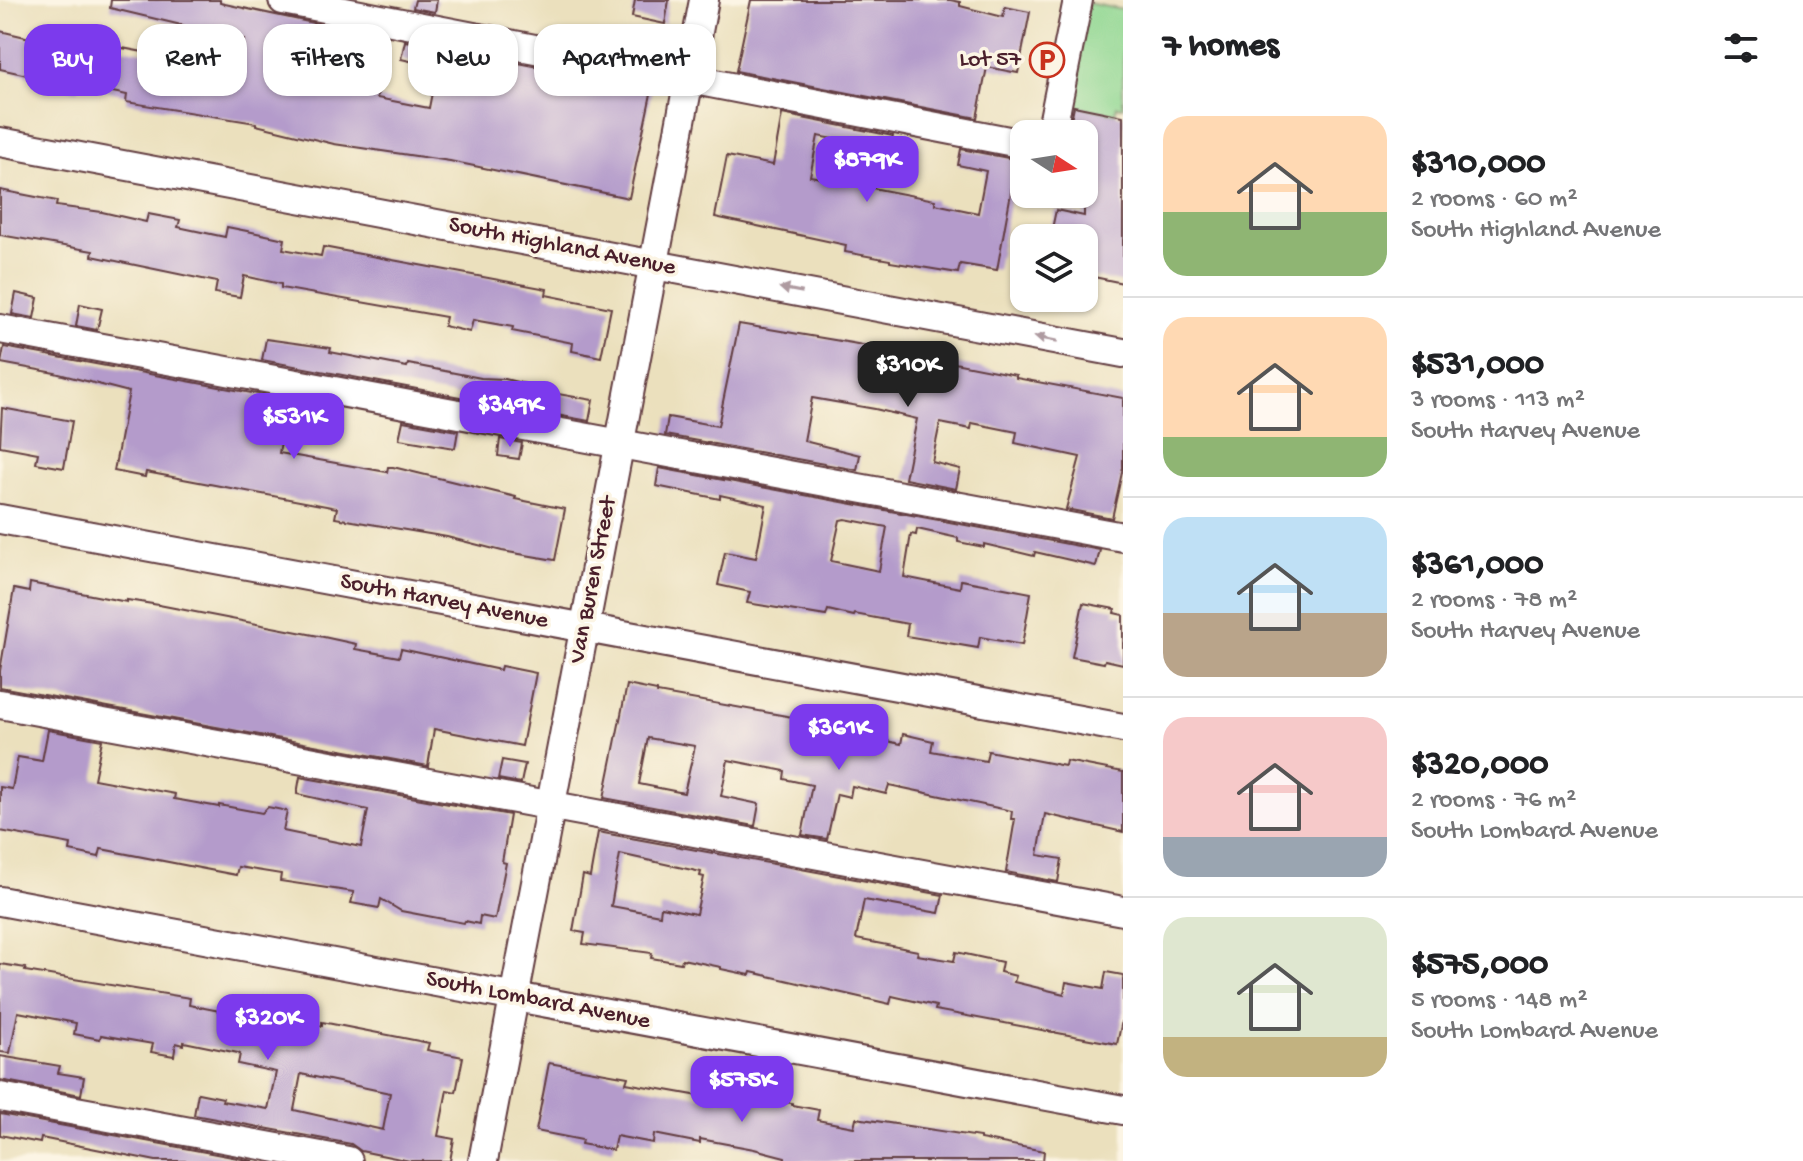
<!DOCTYPE html>
<html lang="en">
<head>
<meta charset="utf-8">
<style>
  :root { --surface:#fff; --page:#f2f2f2; --text:#202124; --muted:#757577; --line:#e0e0e0; --accent:#7c3aed }
  body { margin:0; font-family:"Gochi Hand",sans-serif; background:var(--page); color:var(--text); height:100vh; display:flex; flex-direction:column; font-size:30px; white-space:nowrap }
  * { box-sizing:border-box; margin:0 }
  p { font-size:26px; color:var(--muted) }
  .icon { flex:none; width:44px; height:44px; fill:none; stroke:currentColor; stroke-width:2; stroke-linecap:round; stroke-linejoin:round }
  .map { position:relative; flex:1; overflow:hidden }
  .side { display:flex; flex-direction:column; background:var(--surface); width:680px }
  .side>* { flex:none }
  .banner { position:absolute; left:24px; top:24px; width:760px; height:72px; display:flex; gap:16px }
  .needle { width:52px; rotate:102deg }
  .controls { position:absolute; left:1010px; top:120px; display:grid; gap:16px }
  .controls a { display:grid; place-items:center; width:88px; height:88px; border-radius:16px; background:var(--surface); box-shadow:0 2px 6px #0004; font-size:40px }
  .price { position:absolute; translate:-50% -68px; padding:0 18px; border-radius:16px; background:var(--accent); color:#fff; font-size:26px; line-height:52px; filter:drop-shadow(0 2px 4px #0008) }
  .price::after { content:''; position:absolute; left:50%; top:48px; width:24px; height:18px; margin-left:-12px; background:inherit; clip-path:polygon(0 0,100% 0,50% 100%) }
  .price.current { background:#222; color:#fff }
  ul { padding:0; list-style:none }
  li { display:flex; align-items:center; gap:24px; height:200px; padding:0 40px }
  li+li { border-top:2px solid var(--line) }
  li span { display:grid; place-items:center; flex:none; width:224px; height:160px; border-radius:24px; color:#555 }
  li>.icon { margin-inline-start:auto }
  span .icon { width:96px; height:96px; fill:#fffc; stroke-width:1 }
  li b { font-size:34px }
  h2 { display:flex; justify-content:space-between; align-items:center; height:96px; padding:0 40px; font-size:34px }
  .tag { padding:0 28px; border-radius:24px; background:var(--surface); box-shadow:0 2px 6px #0004; font-size:28px; line-height:72px }
  .tag.current { background:var(--accent); color:#fff }
  main { display:flex; flex:1; min-height:0 }
  .map>svg:first-child { display:block }
</style>
</head>
<body>
<main>
<div class="map">
<svg width="1123" height="1161" viewBox="0 0 1123 1161">
  <rect width="100%" height="100%" fill="#fcf5e5"/>
  <filter id="ink" filterUnits="userSpaceOnUse"><feTurbulence type="fractalNoise" baseFrequency=".0125" numOctaves="2"/><feDisplacementMap in="SourceGraphic" scale="16" xChannelSelector="R" yChannelSelector="G"/><feConvolveMatrix kernelMatrix="1 2 1 2 8 2 1 2 1" color-interpolation-filters="sRGB"/></filter>
  <filter id="wash" filterUnits="userSpaceOnUse"><feTurbulence type="fractalNoise" baseFrequency=".006" numOctaves="4" result="noise"/><feDisplacementMap in="SourceGraphic" scale="32" xChannelSelector="R" yChannelSelector="G"/><feGaussianBlur stdDeviation="1.8" result="paint"/><feColorMatrix in="noise" values="0 0 0 0 0 0 0 0 0 0 0 0 0 0 0 0 0 1.4 0 .05"/><feComposite in="paint" operator="in"/></filter>
  <g filter="url(#wash)">
    <rect width="100%" height="100%" fill="#ebe0bd"/>
    <polygon fill="#90d792" stroke="#6d7b5e" stroke-width="2" points="1088,3 1123,10 1123,107 1117,106 1115,114 1069,106"/>
    <g id="blocks">
      <g fill="#b49bcb" fill-rule="evenodd">
        <polygon points="111,0 220,0 220,3 346,30 335,81 378,90 377,98 429,108 437,67 401,59 405,41 652,89 629,198 450,161 334,144 256,125 256,123 126,102 127,95 79,85 78,91 44,85 45,79 0,69 0,31 51,43 52,41 94,49 96,43 237,70 244,40 110,8"/>
        <polygon points="415,0 437,0 435,12 413,8"/>
        <polygon points="635,0 669,0 665,24 632,17"/>
        <polygon points="751,0 950,0 960,2 960,6 1003,17 1005,7 1030,12 1018,73 987,67 977,118 736,71"/>
        <polygon points="1074,106 1123,116 1123,283 1084,275 1084,238 1050,238 1056,210 1084,216 1084,134 1068,134"/>
        <polygon points="782,114 893,136 890,150 818,136 810,176 935,200 935,204 978,213 986,171 958,165 961,149 1024,161 1024,178 1014,176 997,270 960,264 958,273 890,262 890,260 845,252 846,245 715,217 727,156 773,165"/>
        <polygon points="0,190 57,201 56,206 102,212 146,222 148,214 180,220 178,227 225,237 227,227 252,232 285,239 283,249 321,256 323,247 547,289 546,295 611,308 601,357 572,351 573,343 512,331 513,327 473,320 470,332 444,326 446,317 281,288 281,284 244,276 240,297 215,293 217,282 92,256 93,251 0,235"/>
        <polygon points="16,293 38,298 34,318 12,314"/>
        <polygon points="80,304 102,309 97,330 76,326"/>
        <polygon points="739,324 852,343 1016,375 1016,378 1123,398 1123,468 1112,518 1066,509 1080,457 1015,443 1017,432 972,423 971,429 940,423 932,462 960,469 956,489 905,479 917,419 875,409 812,398 804,441 860,455 857,470 665,435 668,417 718,426"/>
        <polygon points="266,339 331,348 330,352 407,367 408,364 481,378 505,379 530,385 529,389 593,400 589,421 262,360"/>
        <polygon points="4,347 316,405 313,420 286,416 279,453 387,472 388,467 393,467 516,497 515,499 565,509 555,560 502,551 447,537 335,518 337,508 146,472 145,477 114,471 129,392 55,373 1,363"/>
        <polygon points="2,408 72,421 64,468 36,463 38,453 0,446"/>
        <polygon points="403,421 458,431 455,448 399,439"/>
        <polygon points="500,439 522,443 519,459 498,456"/>
        <path d="M659,468l441,82 -4,16 -61,-14 -1,4 -50,-12v3l-26,-5v-4l-41,-9 -1,6 -5,-1 -7,43 56,11 1,-8 70,13 -9,52 -42,-8 -2,11 -72,-12 2,-12 -53,-10 -1,2 -26,-6 -2,6 -79,-13 3,-11 -32,-7 7,-33 31,6 10,-53 -46,-10v4l-64,-13zM845,519l42,8 -8,44 -48,-10 9,-41z"/>
        <polygon points="30,583 127,602 127,600 159,605 319,636 356,644 355,649 399,657 401,649 500,670 501,666 536,673 522,746 434,729 428,766 0,687 0,671 14,589 29,592"/>
        <polygon points="1083,603 1115,609 1114,613 1123,615 1123,664 1105,660 1104,663 1072,657"/>
        <path d="M627,685l30,6v2l141,25 23,5 -2,7 48,10 1,-3 33,7 2,-10 30,7 -2,10 55,10 2,-10 77,15 1,-5 57,11v60l-78,-18 -7,41 24,4 -4,23 -52,-10 9,-53h-4l1,-8 -123,-26 -3,9 -34,-8 -2,11 -13,-3 -10,45 -25,-4 10,-50 -28,-6 1,-8 -57,-11 -7,36 38,8 -4,22 -151,-28zM648,738l47,8 -11,47 -45,-9z"/>
        <polygon points="48,730 102,740 94,779 175,794 174,799 219,807 219,805 262,813 268,807 287,811 283,831 361,847 368,810 297,794 300,777 510,815 502,862 506,863 495,919 480,916 479,924 465,921 464,923 401,911 381,899 379,908 351,903 354,892 280,881 281,874 238,867 236,875 101,849 99,857 70,851 71,844 0,831 0,787 12,789 18,757 42,761"/>
        <polygon points="502,760 525,764 521,783 498,779"/>
        <path d="M598,832l345,63 -4,18 -75,-13 -8,39 62,12 -1,4 37,6 2,-9 46,10 -2,10 16,4 -2,6 50,12 2,-12 37,7 3,-17 17,3v41l-6,28 -182,-34 1,-4 -44,-10 -2,8 -139,-32 -1,3 -29,-6v-2l-39,-8 -1,4 -30,-5 1,-5 -69,-9 2,-11 -12,-2 10,-56 7,2zM620,854l81,18 -1,4 4,1 -8,37 -35,-7 -1,8 -49,-9z"/>
        <path d="M0,964l26,4 -1,3 165,27 -1,7 56,11 2,-10 32,6 -1,5 44,9v-4l107,21 -2,7 36,7 -7,35 -9,-2 -9,46 16,3 -4,22h-40l-49,-10 -10,-7 -157,-29 4,-22 25,5 -1,3 46,8 8,-37 -38,-8 2,-10 -2,-1 -54,-11v3l-8,-2 -2,13 -23,-4 2,-8 -52,-9 -1,4 -26,-5 2,-11 -58,-11 -8,41 -10,-1zM301,1074l89,19 -7,37 -89,-20z"/>
        <polygon points="0,1056 60,1066 58,1073 84,1077 81,1095 0,1080"/>
        <polygon points="549,1063 628,1077 626,1083 722,1100 724,1093 792,1103 792,1105 819,1110 817,1120 854,1127 856,1118 980,1137 980,1139 1044,1151 1043,1161 785,1161 785,1157 754,1149 700,1139 700,1143 654,1134 653,1143 616,1136 613,1150 581,1144 582,1140 536,1131"/>
        <polygon points="0,1114 254,1161 156,1161 41,1138 40,1143 0,1135"/>
      </g>
    </g>
  </g>
  <g filter="url(#ink)">
    <use href="#blocks" fill-opacity="0" stroke="#623c41" stroke-width="2"/>
    <g fill="none" stroke-linecap="round" stroke-linejoin="round">
      <g stroke="#623c41" stroke-width="32">
        <g id="minor">
          <polyline points="283,0 1024,144"/>
          <polyline points="1053,124 1078,0"/>
          <polyline points="0,142 1123,353"/>
          <polyline points="0,329 1123,537"/>
          <polyline points="0,519 1123,728"/>
          <polyline points="0,704 1123,911"/>
          <polyline points="0,901 1123,1110"/>
          <polyline points="0,1097 348,1161"/>
          <polyline points="483,1161 704,0"/>
        </g>
      </g>
      <use href="#minor" stroke="#fff" stroke-width="28"/>
    </g>
    <defs><path id="oneway-solid" d="M-6-.8H1V-3.2L6.5 0L1 3.2V.8H-6Z" transform="scale(2)"/></defs>
    <g fill="#ae9aa0">
      <use href="#oneway-solid" transform="translate(791 290) rotate(-169)"/>
      <use href="#oneway-solid" transform="translate(1046 339) rotate(-169)"/>
    </g>
  </g>
  <defs>
    <g id="parking-ring" transform="scale(1.8)"><circle r="9.5" fill="#fcf5e5" stroke="#c8321e" stroke-width="1.5"/><path d="M-3.5-5.5H1a3.5 3.5 0 0 1 0 7H-1V5.5H-3.5ZM-1-3.4V-.6H.8a1.4 1.4 0 0 0 0-2.8Z" fill="#c8321e"/></g>
  </defs>
  <g fill-rule="evenodd">
    <use href="#parking-ring" x="1047" y="60"/>
  </g>
  <g text-anchor="middle" dominant-baseline="central" stroke-width="7" stroke-linejoin="round" paint-order="stroke">
    <g font-size="24" fill="#4a1f2b" stroke="#fcf5e5" text-anchor="end">
      <text x="1021" y="60">Lot 57</text>
    </g>
    <g font-size="24" fill="#4a1f2b" stroke="#fcf5e5">
      <text transform="translate(562 247) rotate(11)">South Highland Avenue</text>
      <text transform="translate(594 580) rotate(-79)">Van Buren Street</text>
      <text transform="translate(444 602) rotate(11)">South Harvey Avenue</text>
      <text transform="translate(538 1001) rotate(11)">South Lombard Avenue</text>
    </g>
  </g>
</svg>
<div class="controls">
<a><svg class="needle" viewBox="-14 -14 28 28"><path d="M0-13l5 13h-10z" fill="#e53935"/><path d="M0 13l5-13h-10z" fill="#757577"/></svg></a>
<a><svg class="icon" aria-label="layers" viewBox="0 0 24 24"><path d="M12 4l9 5-9 5-9-5zM3 14l9 5 9-5"/></svg></a>
</div>
<b class="price" style="left:867px;top:204px">$879K</b>
<b class="price current" style="left:908px;top:409px">$310K</b>
<b class="price" style="left:510px;top:449px">$349K</b>
<b class="price" style="left:294px;top:461px">$531K</b>
<b class="price" style="left:839px;top:772px">$361K</b>
<b class="price" style="left:268px;top:1062px">$320K</b>
<b class="price" style="left:742px;top:1124px">$575K</b>
<div class="banner">
<a class="tag current">Buy</a>
<a class="tag">Rent</a>
<a class="tag">Filters</a>
<a class="tag">New</a>
<a class="tag">Apartment</a>
</div>
</div>
<section class="side">
<h2>7 homes<svg class="icon" aria-label="filters" viewBox="0 0 24 24"><path d="M4 7h16M4 17h16"/><circle cx="9" cy="7" r="2"/><circle cx="15" cy="17" r="2"/></svg></h2>
<ul>
<li><span style="background:linear-gradient(#ffd9b3 60%,#8fb573 0)"><svg class="icon" aria-label="home" viewBox="0 0 24 24"><path d="M3 11l9-7 9 7M6 9v11h12V9"/></svg></span><div><b>$310,000</b><p>2 rooms · 60 m²</p><p>South Highland Avenue</p></div></li>
<li><span style="background:linear-gradient(#ffd9b3 75%,#8fb573 0)"><svg class="icon" aria-label="home" viewBox="0 0 24 24"><path d="M3 11l9-7 9 7M6 9v11h12V9"/></svg></span><div><b>$531,000</b><p>3 rooms · 113 m²</p><p>South Harvey Avenue</p></div></li>
<li><span style="background:linear-gradient(#bfe0f5 60%,#b9a48a 0)"><svg class="icon" aria-label="home" viewBox="0 0 24 24"><path d="M3 11l9-7 9 7M6 9v11h12V9"/></svg></span><div><b>$361,000</b><p>2 rooms · 78 m²</p><p>South Harvey Avenue</p></div></li>
<li><span style="background:linear-gradient(#f6c9c9 75%,#9aa5b1 0)"><svg class="icon" aria-label="home" viewBox="0 0 24 24"><path d="M3 11l9-7 9 7M6 9v11h12V9"/></svg></span><div><b>$320,000</b><p>2 rooms · 76 m²</p><p>South Lombard Avenue</p></div></li>
<li><span style="background:linear-gradient(#dfe7d0 75%,#c2b280 0)"><svg class="icon" aria-label="home" viewBox="0 0 24 24"><path d="M3 11l9-7 9 7M6 9v11h12V9"/></svg></span><div><b>$575,000</b><p>5 rooms · 148 m²</p><p>South Lombard Avenue</p></div></li>
</ul>
</section>
</main>
</body>
</html>
